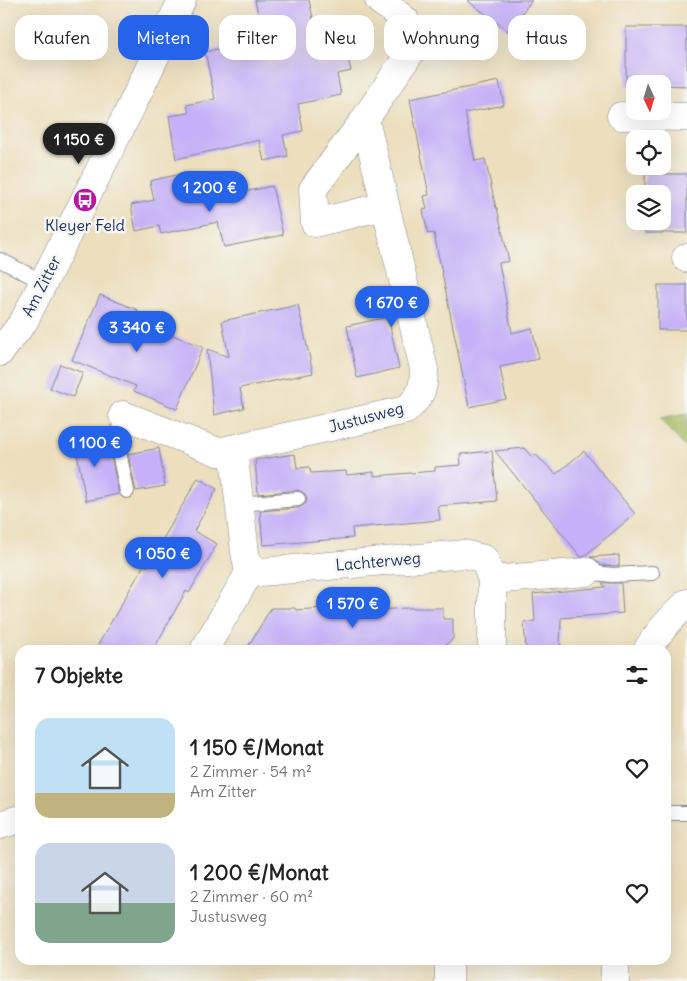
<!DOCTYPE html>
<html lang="de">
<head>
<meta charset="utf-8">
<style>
  :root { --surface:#fff; --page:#f6f6f6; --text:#222; --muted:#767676; --accent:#2563eb }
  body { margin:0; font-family:Delius,sans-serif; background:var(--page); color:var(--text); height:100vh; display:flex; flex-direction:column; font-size:19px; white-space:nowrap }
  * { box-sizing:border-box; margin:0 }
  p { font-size:16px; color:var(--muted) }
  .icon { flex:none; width:28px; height:28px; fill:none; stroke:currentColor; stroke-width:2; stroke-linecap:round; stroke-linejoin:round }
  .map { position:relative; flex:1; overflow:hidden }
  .side { position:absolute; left:15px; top:645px; width:656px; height:320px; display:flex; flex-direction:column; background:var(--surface); border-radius:15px; box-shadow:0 5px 20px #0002 }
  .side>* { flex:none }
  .top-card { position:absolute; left:15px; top:15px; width:658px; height:45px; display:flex; gap:10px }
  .needle { width:32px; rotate:176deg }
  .buttons { position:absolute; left:626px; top:75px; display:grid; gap:10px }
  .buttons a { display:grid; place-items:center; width:45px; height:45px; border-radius:10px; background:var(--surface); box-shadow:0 5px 20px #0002; font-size:25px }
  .price { position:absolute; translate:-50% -42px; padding:0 11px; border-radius:18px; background:var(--accent); color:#fff; font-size:16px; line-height:32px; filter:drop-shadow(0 1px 2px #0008) }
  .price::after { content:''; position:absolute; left:50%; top:30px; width:15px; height:11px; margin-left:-8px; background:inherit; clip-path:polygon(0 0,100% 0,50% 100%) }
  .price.on { background:#222; color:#fff }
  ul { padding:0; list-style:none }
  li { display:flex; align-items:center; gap:15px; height:125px; padding:0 20px }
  li span { display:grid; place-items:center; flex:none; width:140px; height:100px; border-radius:15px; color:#555 }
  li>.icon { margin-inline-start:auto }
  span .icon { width:60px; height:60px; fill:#fffc; stroke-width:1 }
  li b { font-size:21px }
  h2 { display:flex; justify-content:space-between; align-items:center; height:60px; padding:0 20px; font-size:21px }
  .tag { padding:0 18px; border-radius:15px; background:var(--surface); box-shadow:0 5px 20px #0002; font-size:18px; line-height:45px }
  .tag.on { background:var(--accent); color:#fff }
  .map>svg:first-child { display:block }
</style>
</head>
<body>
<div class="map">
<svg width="687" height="981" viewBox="0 0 687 981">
  <rect width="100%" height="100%" fill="#f6f6f2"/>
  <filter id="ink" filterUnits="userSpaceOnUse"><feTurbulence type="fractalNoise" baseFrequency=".02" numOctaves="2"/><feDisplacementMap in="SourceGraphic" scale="10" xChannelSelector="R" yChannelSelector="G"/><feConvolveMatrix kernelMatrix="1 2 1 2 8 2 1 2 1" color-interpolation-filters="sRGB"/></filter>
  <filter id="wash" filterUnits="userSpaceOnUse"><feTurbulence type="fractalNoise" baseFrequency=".0096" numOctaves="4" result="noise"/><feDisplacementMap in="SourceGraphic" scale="20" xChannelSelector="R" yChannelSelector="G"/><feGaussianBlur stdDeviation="1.12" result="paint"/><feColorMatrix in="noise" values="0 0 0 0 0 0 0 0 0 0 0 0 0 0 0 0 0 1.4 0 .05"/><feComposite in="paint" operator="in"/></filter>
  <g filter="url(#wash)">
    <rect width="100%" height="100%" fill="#ecdfbe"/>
    <polygon fill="#a4bf66" stroke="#607762" points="687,414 687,449 660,419"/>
    <g id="blocks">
      <g fill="#c6b0f7">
        <polygon points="255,0 309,0 319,46 344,41 351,71 337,74 341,95 298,104 303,131 283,135 288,156 264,161 259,140 176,159 169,116 189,113 187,105 215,99 205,52 225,47 223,35 261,28"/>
        <polygon points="467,0 532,0 508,31"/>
        <polygon points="626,27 687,27 687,86 635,84 635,86 626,86"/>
        <polygon points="499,81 504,105 465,113 475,161 485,159 496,208 497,208 509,261 499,263 512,333 532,328 539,359 500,367 506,399 469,407 434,233 428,234 423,210 427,209 424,196 429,195 410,99"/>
        <polygon points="180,174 187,204 272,186 283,235 224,247 218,222 161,234 159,226 136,231 131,205 154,200 150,181"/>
        <polygon points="645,174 687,174 687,233 645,233 645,221 662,221 662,194 645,194"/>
        <rect x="658" y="285" width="29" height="45"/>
        <polygon points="100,295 138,310 134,320 203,347 177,409 134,391 136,386 72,360"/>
        <polygon points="298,305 313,373 240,388 244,408 214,415 207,349 229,357 222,321"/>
        <polygon points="388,317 399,368 357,378 347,326"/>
        <polygon points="60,364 83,373 73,397 50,388"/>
        <polygon points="99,432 103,458 111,457 119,494 86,501 74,437"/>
        <polygon points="159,448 165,486 136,491 128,454"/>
        <polygon points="524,448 532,457 536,455 556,474 584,451 635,514 583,557 581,557 495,451"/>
        <polygon points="492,451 497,501 438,506 440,520 352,528 353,538 263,545 260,511 299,508 306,503 307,498 305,494 298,490 258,494 255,460 295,454 297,468 309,467 311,473 346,471 347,475 374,472 374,476 435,471 435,467 461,465 460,454"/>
        <polygon points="198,478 217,489 194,531 217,544 189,593 186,591 153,650 95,650 144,565 147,567"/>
        <polygon points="619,555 619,566 601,565 594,558 590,557"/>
        <polygon points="602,583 621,583 623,613 561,618 560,650 526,650 524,622 535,621 533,594 605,587"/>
        <polygon points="338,601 369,602 368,611 405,608 443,608 443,619 453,619 453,639 440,650 246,650 271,608 295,608 296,610 338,607"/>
      </g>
    </g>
  </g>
  <g filter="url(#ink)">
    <use href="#blocks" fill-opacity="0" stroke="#84878e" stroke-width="1"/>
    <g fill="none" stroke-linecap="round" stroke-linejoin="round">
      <g stroke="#84878e" stroke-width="16">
        <g id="lane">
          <polyline points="0,260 43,282"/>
          <polyline points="123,415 116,438 127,491"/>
          <polyline points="239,504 298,499"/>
          <polyline points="587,572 612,575 652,573"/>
          <polyline points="666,813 687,813"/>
        </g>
      </g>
      <g stroke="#84878e" stroke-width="29">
        <g id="street">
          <polyline points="621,116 687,117"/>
          <polyline points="365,119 313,189 315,223 385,206"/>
          <polyline points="686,258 687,258"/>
          <polyline points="0,352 24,321 131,107 182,0"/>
          <path d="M123,415l95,37 188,-42c15,-14 18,-21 18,-41l-59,-250 49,-72 -9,-27 -26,-20"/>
          <polyline points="249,573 464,554 484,559 492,580 492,650"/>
          <polyline points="492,580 587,572"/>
          <polyline points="204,650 249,573 245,552 233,449"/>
          <path d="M647,650c11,-18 25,-33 40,-47"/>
          <polyline points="0,825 20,819"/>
          <polyline points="449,981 449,960"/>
          <polyline points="615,981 615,960"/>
        </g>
      </g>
      <use href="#lane" stroke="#fff" stroke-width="14"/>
      <use href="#street" stroke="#fff" stroke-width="28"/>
    </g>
  </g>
  <defs>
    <g id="bus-disc" transform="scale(1.25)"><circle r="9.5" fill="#b5179e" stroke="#f6f6f2"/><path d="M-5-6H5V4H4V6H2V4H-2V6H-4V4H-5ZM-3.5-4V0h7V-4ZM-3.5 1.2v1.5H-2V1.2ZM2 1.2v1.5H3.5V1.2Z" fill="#fff"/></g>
  </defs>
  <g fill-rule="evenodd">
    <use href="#bus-disc" x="85" y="200"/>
  </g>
  <g text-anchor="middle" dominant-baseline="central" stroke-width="5" stroke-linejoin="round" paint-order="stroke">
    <g font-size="16" fill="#1b2f5e" stroke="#f6f6f2">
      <text x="85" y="225">Kleyer Feld</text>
    </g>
    <g font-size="16" fill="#1b2f5e" stroke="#f6f6f2">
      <text transform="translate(41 286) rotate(-63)">Am Zitter</text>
      <text transform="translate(366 417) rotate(-15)">Justusweg</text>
      <text transform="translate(378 561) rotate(-5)">Lachterweg</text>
    </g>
  </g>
</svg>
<div class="buttons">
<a><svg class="needle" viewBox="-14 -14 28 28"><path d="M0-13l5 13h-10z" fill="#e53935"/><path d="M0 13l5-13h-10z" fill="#767676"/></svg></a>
<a><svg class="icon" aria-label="locate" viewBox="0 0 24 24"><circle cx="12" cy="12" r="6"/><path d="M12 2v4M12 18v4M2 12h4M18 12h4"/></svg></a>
<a><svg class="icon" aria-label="layers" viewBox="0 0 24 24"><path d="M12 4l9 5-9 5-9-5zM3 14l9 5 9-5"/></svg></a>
</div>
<b class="price on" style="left:79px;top:165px">1 150 €</b>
<b class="price" style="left:210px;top:213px">1 200 €</b>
<b class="price" style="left:392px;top:328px">1 670 €</b>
<b class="price" style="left:137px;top:353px">3 340 €</b>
<b class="price" style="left:95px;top:468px">1 100 €</b>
<b class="price" style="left:163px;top:579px">1 050 €</b>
<b class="price" style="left:353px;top:629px">1 570 €</b>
<div class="top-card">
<a class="tag">Kaufen</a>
<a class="tag on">Mieten</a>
<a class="tag">Filter</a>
<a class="tag">Neu</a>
<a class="tag">Wohnung</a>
<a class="tag">Haus</a>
</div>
<section class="side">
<h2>7 Objekte<svg class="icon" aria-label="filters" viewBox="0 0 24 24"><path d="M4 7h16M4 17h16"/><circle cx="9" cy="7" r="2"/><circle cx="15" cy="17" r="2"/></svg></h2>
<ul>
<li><span style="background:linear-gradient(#bfe0f5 75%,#c2b280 0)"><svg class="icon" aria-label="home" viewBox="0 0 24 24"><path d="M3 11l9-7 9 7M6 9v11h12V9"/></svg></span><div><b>1 150 €/Monat</b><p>2 Zimmer · 54 m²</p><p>Am Zitter</p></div><svg class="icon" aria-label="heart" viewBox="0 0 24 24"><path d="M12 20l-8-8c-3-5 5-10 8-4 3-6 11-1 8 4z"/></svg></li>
<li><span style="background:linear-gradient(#c9d6e8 60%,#7fa58c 0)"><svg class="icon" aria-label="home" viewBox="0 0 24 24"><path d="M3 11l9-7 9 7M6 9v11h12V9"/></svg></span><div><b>1 200 €/Monat</b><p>2 Zimmer · 60 m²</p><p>Justusweg</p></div><svg class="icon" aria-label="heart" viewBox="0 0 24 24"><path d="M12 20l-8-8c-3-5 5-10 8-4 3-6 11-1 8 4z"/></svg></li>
</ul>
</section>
</div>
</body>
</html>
